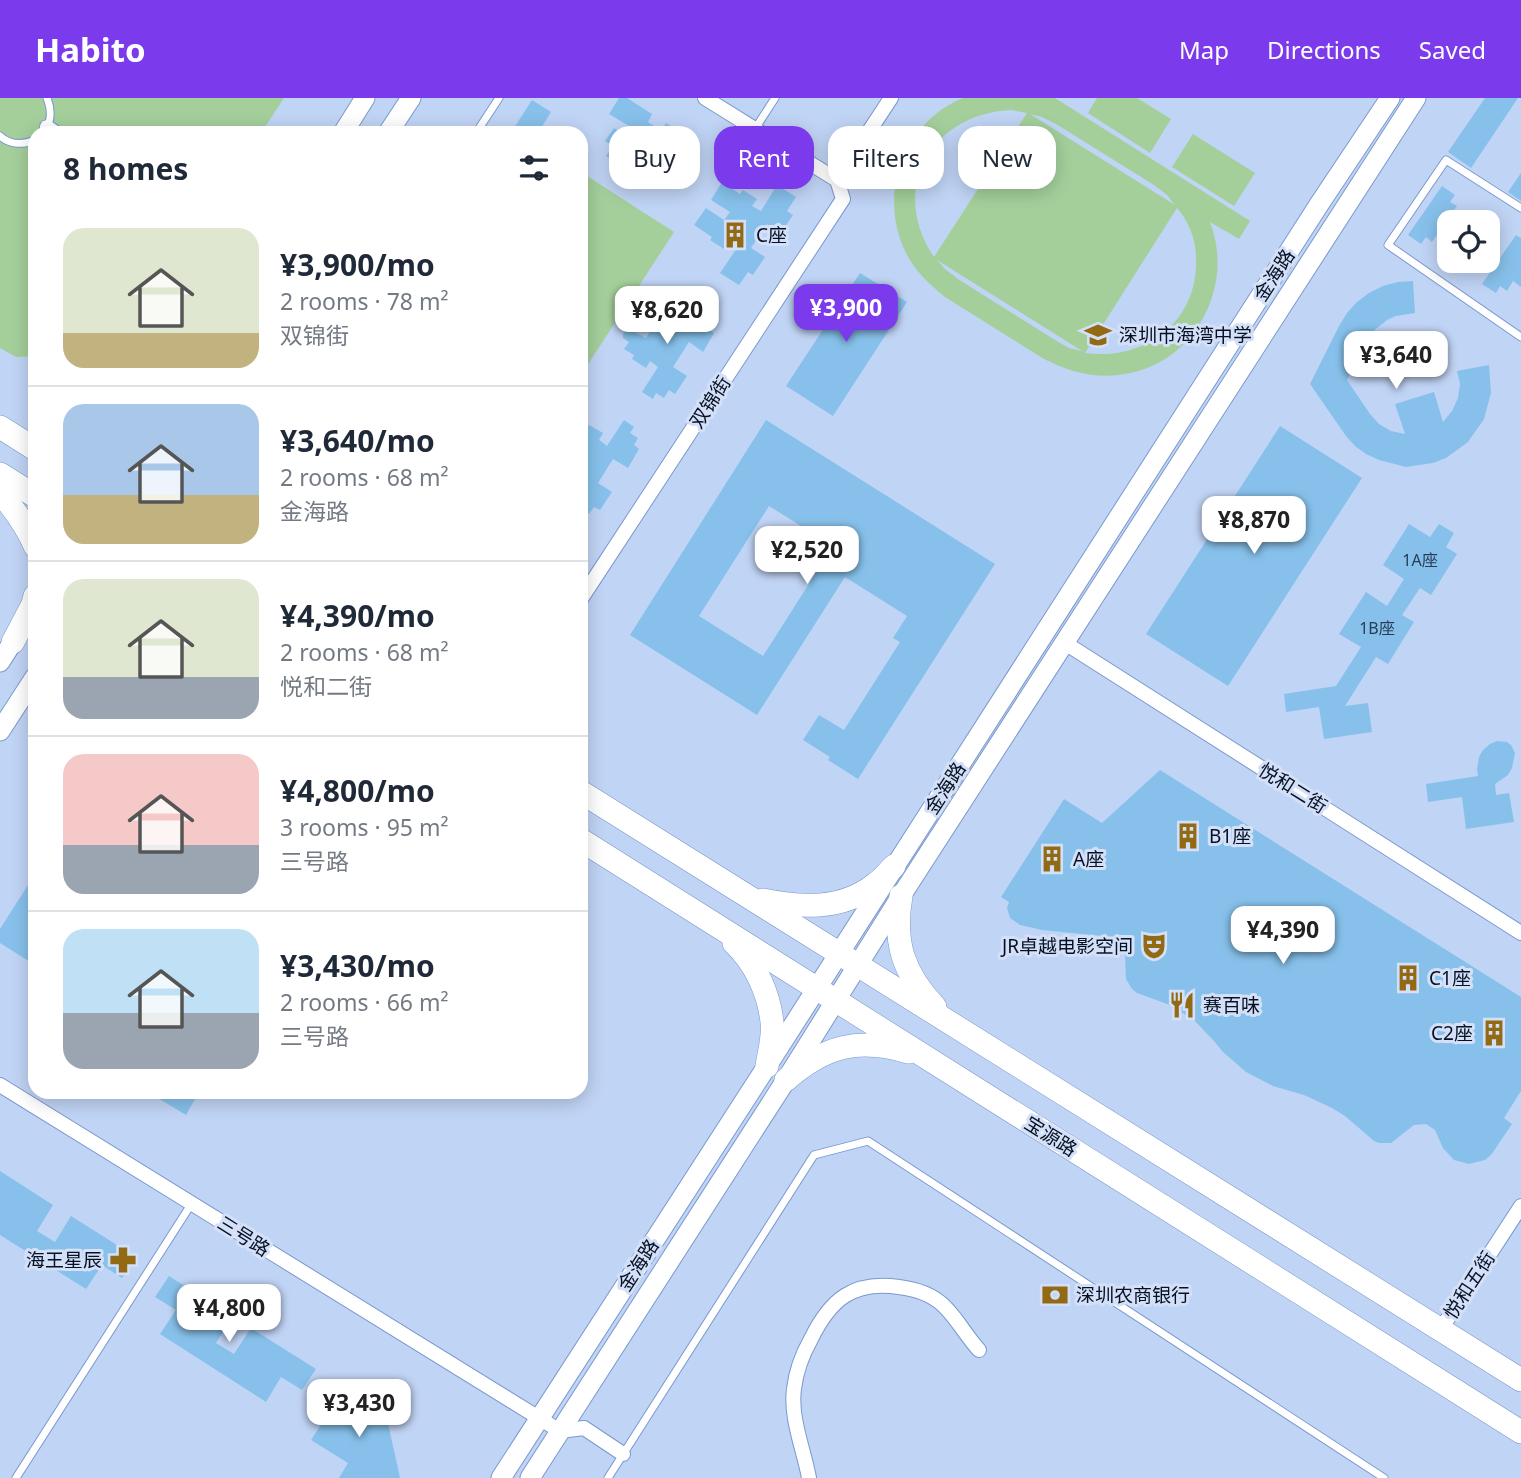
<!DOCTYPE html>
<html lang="en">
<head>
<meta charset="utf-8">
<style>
  :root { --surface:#fff; --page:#f2f2f3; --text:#1f2937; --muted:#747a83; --line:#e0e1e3; --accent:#7c3aed }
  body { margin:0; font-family:"Noto Sans","Noto Sans SC",sans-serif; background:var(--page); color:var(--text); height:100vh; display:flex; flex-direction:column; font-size:26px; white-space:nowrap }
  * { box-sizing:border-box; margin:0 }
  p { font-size:23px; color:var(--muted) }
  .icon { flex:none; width:38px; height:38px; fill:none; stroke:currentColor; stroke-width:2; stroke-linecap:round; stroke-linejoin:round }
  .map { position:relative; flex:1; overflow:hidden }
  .sheet { position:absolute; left:28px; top:28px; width:560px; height:973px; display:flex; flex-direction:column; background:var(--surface); border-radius:21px; box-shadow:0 4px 18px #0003 }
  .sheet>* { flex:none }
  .top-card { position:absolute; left:609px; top:28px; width:665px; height:63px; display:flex; gap:14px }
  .buttons { position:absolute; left:1437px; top:112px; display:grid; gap:14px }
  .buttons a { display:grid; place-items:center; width:63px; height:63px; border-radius:14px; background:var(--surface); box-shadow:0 4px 18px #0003; font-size:35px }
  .price { position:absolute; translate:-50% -60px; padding:0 16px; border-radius:14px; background:#fff; color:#222; font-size:23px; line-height:46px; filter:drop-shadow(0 2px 4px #0008) }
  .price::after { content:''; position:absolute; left:50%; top:42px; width:21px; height:16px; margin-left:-10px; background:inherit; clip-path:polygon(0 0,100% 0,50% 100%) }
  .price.on { background:var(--accent); color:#fff }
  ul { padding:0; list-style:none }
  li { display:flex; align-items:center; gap:21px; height:175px; padding:0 35px }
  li+li { border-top:2px solid var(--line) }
  li span { display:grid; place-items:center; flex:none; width:196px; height:140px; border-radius:21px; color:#555 }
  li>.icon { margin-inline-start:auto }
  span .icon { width:84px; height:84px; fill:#fffc; stroke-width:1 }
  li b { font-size:30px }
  h2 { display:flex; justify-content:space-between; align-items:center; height:84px; padding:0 35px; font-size:30px }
  .chip { padding:0 24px; border-radius:21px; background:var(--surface); box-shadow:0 4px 18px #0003; font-size:24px; line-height:63px }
  .chip.on { background:var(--accent); color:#fff }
  header { display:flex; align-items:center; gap:42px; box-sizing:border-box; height:98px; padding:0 35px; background:var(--accent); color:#fff }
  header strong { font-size:33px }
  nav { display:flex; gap:38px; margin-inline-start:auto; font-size:24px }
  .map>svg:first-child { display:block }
</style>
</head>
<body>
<header>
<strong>Habito</strong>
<nav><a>Map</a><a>Directions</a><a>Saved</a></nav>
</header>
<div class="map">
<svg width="1521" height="1380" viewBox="0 0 1521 1380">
  <rect width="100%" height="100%" fill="#c0d4f5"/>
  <g fill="#a4cf9b" fill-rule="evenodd">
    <polygon points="0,0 284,0 261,35 35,35 35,258 16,259 0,250"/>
    <path d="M963,0h92l195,123 -11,18 -29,-17c26,67 -18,146 -92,153 -27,3 -50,-4 -74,-16l-99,-62c-16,-13 -30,-26 -39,-44 -29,-58 -3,-131 57,-155zM1011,12l16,3 -93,144c-46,-68 -3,-143 77,-147zM1030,16l12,3 14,7 98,61 13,10 8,10zM1177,110c11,12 19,31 19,49 3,64 -50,104 -111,96zM937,162l145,91 -13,-3 -14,-8 -97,-61 -13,-10z"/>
    <polygon points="1097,0 1137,0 1171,21 1150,55 1088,15"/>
    <polygon points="1193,36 1255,75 1234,108 1172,69"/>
    <polygon points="587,78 674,134 581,277 581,87"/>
  </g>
  <g fill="#87c1eb" fill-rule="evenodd">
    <polygon points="619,0 627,0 652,16 648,24 661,33 666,25 697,45 685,64 660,48 655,56 670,66 662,79 654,74 647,85 641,81 637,85 630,83 629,79 630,76 638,63 629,58 618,73 615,73 611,71 610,67 612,62 606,58 613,48 605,43 614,30 629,40 634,31 609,16"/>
    <polygon points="1485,0 1518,0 1471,70 1448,54"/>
    <polygon points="532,2 551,14 538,35 515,35 512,33"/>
    <polygon points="1521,75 1521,103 1508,94"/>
    <polygon points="722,84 740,96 743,92 757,101 752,108 761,113 777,87 796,99 787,113 793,117 781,135 767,126 751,150 765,159 753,177 748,174 739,187 720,175 737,150 728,145 724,151 710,142 712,139 694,127 706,110 724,122 730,114 711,102"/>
    <polygon points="1442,88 1455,97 1450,104 1457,108 1450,117 1461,124 1449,124 1449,141 1439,134 1432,144 1426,139 1421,146 1408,137"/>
    <polygon points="1516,137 1521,140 1521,189 1513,183 1507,193 1500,188 1496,195 1482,186"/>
    <polygon points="860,175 907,204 833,318 786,288"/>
    <polygon points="1413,183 1415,215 1396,218 1387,222 1372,234 1347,282 1370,316 1379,326 1391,333 1405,336 1395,306 1434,294 1443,324 1452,313 1458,300 1460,286 1457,273 1489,267 1491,295 1484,321 1468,344 1446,360 1433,365 1406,369 1379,362 1366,356 1355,348 1346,338 1310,286 1339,228 1347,215 1357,204 1369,195 1383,188 1398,184"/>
    <polygon points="699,206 709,213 705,219 714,224 709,232 714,235 703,254 689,244 673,269 687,278 675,296 669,292 664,300 656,295 653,301 642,294 658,269 650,263 646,270 632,261 634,257 624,251 629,244 623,240 623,236 625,232 629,231 646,240 651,232 638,224 635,221 635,217 637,213 641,212 648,215 652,208 662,215 665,211 678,220 674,226 683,232"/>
    <polygon points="624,322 634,329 630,335 638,340 634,347 639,351 628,370 613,361 598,385 612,394 600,412 594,409 589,416 581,410 581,388 583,385 581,383 581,327 587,330 589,327 603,335 599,342 607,348"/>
    <path d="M766,322l229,144 -137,215 -30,-19 2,-3 -27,-17 16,-25 25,15 56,-88 -7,-4 14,-22 -62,-39 -88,138 -127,-80zM769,408l64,40 -70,110 -64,-40z"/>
    <polygon points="1280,328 1362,380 1228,588 1146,536"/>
    <polygon points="1409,426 1430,439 1439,426 1454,435 1446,449 1457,456 1431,497 1420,490 1402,517 1414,524 1388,566 1376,559 1345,608 1368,605 1372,634 1324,641 1319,609 1286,614 1284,596 1336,588 1361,549 1339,536 1366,494 1387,508 1404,481 1383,467"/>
    <polygon points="1497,643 1507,644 1511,647 1515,655 1512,670 1508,677 1495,686 1496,697 1509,695 1514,724 1466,731 1462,699 1428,704 1426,686 1478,678 1477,671 1479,659 1483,652 1490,646"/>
    <polygon points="1160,672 1521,899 1521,993 1504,1020 1512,1026 1491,1057 1485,1062 1469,1066 1454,1062 1443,1050 1435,1032 1426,1026 1414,1027 1391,1045 1379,1045 1374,1043 1345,1018 1332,1010 1304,997 1273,988 1246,974 1223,954 1214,943 1194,922 1170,907 1137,895 1132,891 1126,881 1125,857 1123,851 1114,842 1102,838 1042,832 1020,827 1010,820 1007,810 1009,804 1001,799 1064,701 1102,725"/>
    <polygon points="35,776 35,867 0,845 0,831"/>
    <polygon points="148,994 199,994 186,1017"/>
    <polygon points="0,1073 53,1107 37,1133 55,1144 71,1118 136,1159 122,1180 102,1167 86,1191 0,1137"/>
    <polygon points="169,1178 233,1219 216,1245 234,1256 251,1230 316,1271 302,1292 281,1279 266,1304 160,1236 176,1212 155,1199"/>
    <polygon points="345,1290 386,1316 400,1380 339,1380 348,1365 311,1342"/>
  </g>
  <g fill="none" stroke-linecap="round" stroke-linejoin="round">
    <g stroke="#7a99cd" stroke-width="9">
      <g id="lane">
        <polyline points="755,31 775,0"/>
        <path d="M43,35c9,-11 9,-22 4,-35"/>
        <polyline points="476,35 499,0"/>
        <path d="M0,38c10,9 23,9 35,4"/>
        <polyline points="1521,110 1446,62 1388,147 1521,239"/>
        <polyline points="16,1380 192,1105"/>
        <polyline points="608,1380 814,1057 868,1043 1384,1380"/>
      </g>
    </g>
    <g stroke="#7a99cd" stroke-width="16">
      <g id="street">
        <polyline points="705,0 837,82"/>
        <polyline points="47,29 56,35"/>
        <polyline points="581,501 843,101 837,82 891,0"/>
        <polyline points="1065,545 1521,835"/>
        <polyline points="0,987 560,1333 584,1330 623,1356"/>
        <polyline points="1441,1231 1521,1108"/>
        <path d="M809,1380c-5,-28 -19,-60 -15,-89 2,-18 8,-34 17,-50 19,-39 42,-59 88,-52 16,2 31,6 44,18 14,13 23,31 36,45"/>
      </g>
    </g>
    <g stroke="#7a99cd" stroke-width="21">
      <g id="secondary">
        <polyline points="343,35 365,0"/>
        <polyline points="388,35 411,0"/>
        <polyline points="0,564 21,531"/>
        <polyline points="0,633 35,579"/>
        <polyline points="501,1380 767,968 1320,105 1390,0"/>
        <polyline points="530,1380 786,982 901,798 1416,0"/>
      </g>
    </g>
    <g stroke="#7a99cd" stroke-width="24">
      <g id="primary">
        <polyline points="0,329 35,351"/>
        <polyline points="0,376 35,398"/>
        <path d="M0,394c14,17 27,34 35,54"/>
        <polyline points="13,544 33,506 35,498"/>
        <polyline points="581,694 1521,1282"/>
        <polyline points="581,742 1521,1334"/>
        <path d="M901,798c-8,46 2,77 34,111"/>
        <path d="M763,802c38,8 79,10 111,-15 8,-5 14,-13 20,-19"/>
        <path d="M734,845c21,20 35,50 38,79 2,14 -3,30 -5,44"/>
        <path d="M786,982c38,-34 73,-43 122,-28"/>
      </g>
    </g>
    <use href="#lane" stroke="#fff" stroke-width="7"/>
    <use href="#street" stroke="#fff" stroke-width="14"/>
    <use href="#secondary" stroke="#fff" stroke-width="19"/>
    <use href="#primary" stroke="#fff" stroke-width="23"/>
  </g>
  <defs>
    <g id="building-bare" transform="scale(2.1)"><path d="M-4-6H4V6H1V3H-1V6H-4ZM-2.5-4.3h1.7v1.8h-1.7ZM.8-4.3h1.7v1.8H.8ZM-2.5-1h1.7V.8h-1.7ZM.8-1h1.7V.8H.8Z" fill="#936a14" stroke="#d3e0f7" stroke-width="2.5" paint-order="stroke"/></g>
    <g id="school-bare" transform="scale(2.1)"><path d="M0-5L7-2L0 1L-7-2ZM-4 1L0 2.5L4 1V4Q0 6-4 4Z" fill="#936a14" stroke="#d3e0f7" stroke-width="2.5" paint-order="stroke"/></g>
    <g id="theatre-bare" transform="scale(2.1)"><path d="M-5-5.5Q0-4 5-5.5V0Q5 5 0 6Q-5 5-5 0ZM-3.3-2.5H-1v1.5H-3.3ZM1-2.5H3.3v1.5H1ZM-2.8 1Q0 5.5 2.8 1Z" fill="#936a14" stroke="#d3e0f7" stroke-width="2.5" paint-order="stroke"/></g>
    <g id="restaurant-bare" transform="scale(2.1)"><path d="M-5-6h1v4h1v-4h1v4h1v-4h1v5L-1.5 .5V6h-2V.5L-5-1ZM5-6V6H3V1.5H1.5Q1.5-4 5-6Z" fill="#936a14" stroke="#d3e0f7" stroke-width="2.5" paint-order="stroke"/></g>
    <g id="pharmacy-bare" transform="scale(2.1)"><path d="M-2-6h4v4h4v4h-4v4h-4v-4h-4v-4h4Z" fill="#936a14" stroke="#d3e0f7" stroke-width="2.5" paint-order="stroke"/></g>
    <g id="bank-bare" transform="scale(2.1)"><path d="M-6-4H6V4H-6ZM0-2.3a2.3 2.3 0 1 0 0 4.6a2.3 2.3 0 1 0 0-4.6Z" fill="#936a14" stroke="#d3e0f7" stroke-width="2.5" paint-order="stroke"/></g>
  </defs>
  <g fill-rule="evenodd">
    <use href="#building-bare" x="735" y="137"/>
    <use href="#school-bare" x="1098" y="237"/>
    <use href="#building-bare" x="1188" y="738"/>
    <use href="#building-bare" x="1052" y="761"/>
    <use href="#theatre-bare" x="1154" y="848"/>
    <use href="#building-bare" x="1408" y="880"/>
    <use href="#restaurant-bare" x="1182" y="907"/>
    <use href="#building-bare" x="1494" y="935"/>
    <use href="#pharmacy-bare" x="123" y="1162"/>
    <use href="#bank-bare" x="1055" y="1197"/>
  </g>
  <g text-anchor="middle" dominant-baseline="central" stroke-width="6" stroke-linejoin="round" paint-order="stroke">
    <g font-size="16" fill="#273d56">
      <text x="1420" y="462">1A座</text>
      <text x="1377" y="530">1B座</text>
    </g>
    <g font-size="19" fill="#071124" stroke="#d3e0f7" text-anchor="start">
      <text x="756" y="137">C座</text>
      <text x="1119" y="237">深圳市海湾中学</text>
      <text x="1209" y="738">B1座</text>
      <text x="1073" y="761">A座</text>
      <text x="1133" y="848" text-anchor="end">JR卓越电影空间</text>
      <text x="1429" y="880">C1座</text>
      <text x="1203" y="907">赛百味</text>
      <text x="1473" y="935" text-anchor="end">C2座</text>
      <text x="102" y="1162" text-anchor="end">海王星辰</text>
      <text x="1076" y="1197">深圳农商银行</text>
    </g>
    <g font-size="19" fill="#071124" stroke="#d3e0f7">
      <text transform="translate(1274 177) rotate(-57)">金海路</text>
      <text transform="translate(710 304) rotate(-57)">双锦街</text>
      <text transform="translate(945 690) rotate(-57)">金海路</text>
      <text transform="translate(1293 690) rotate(32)">悦和二街</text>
      <text transform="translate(1051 1038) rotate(32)">宝源路</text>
      <text transform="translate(244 1138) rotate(32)">三号路</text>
      <text transform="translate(638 1167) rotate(-57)">金海路</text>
      <text transform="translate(1469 1187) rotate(-57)">悦和五街</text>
    </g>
  </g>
</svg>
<div class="buttons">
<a><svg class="icon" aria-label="locate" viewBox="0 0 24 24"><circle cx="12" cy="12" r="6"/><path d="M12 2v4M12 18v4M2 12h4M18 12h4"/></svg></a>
</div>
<b class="price on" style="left:846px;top:246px">¥3,900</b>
<b class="price" style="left:667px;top:248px">¥8,620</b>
<b class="price" style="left:1396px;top:293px">¥3,640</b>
<b class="price" style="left:1254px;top:458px">¥8,870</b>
<b class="price" style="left:807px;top:488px">¥2,520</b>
<b class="price" style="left:1283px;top:868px">¥4,390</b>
<b class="price" style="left:229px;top:1246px">¥4,800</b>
<b class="price" style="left:359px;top:1341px">¥3,430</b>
<div class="top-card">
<a class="chip">Buy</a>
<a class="chip on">Rent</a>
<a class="chip">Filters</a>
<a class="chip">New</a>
</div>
<section class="sheet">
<h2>8 homes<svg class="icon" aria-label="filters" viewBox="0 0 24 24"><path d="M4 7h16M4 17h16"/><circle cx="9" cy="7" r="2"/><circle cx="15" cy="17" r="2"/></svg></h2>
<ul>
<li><span style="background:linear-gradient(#dfe7d0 75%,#c2b280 0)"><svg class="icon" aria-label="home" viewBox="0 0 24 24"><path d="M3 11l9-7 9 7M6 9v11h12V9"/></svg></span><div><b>¥3,900/mo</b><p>2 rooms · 78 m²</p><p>双锦街</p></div></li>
<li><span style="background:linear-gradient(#a9c7e8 65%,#c2b280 0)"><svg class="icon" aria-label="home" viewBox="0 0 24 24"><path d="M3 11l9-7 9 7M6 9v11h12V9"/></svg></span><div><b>¥3,640/mo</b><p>2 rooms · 68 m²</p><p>金海路</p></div></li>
<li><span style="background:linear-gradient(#dfe7d0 70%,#9aa5b1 0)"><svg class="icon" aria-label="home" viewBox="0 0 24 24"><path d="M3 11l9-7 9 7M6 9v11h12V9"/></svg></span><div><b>¥4,390/mo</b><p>2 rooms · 68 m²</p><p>悦和二街</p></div></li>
<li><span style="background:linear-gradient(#f6c9c9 65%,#9aa5b1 0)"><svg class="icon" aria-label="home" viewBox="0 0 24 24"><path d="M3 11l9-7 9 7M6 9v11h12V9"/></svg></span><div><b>¥4,800/mo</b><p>3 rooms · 95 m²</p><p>三号路</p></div></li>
<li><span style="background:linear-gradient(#bfe0f5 60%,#9aa5b1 0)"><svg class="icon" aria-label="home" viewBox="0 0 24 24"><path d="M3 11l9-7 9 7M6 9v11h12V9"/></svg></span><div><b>¥3,430/mo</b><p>2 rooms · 66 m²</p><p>三号路</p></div></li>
</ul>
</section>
</div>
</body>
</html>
